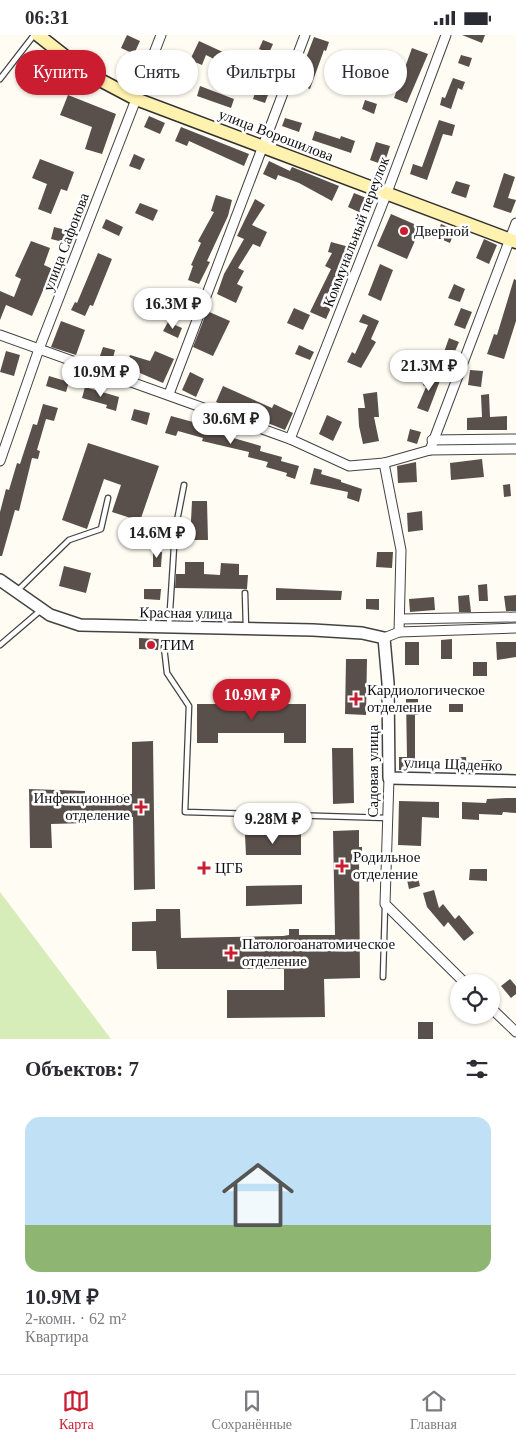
<!DOCTYPE html>
<html lang="ru">
<head>
<meta charset="utf-8">
<style>
  :root { --surface:#fff; --page:#f7f7f7; --text:#2b2b33; --muted:#7c7c81; --line:#e1e1e2; --accent:#ca1e30 }
  body { margin:0; font-family:Georgia,serif; background:var(--page); color:var(--text); height:100vh; display:flex; flex-direction:column; font-size:19px; white-space:nowrap }
  * { box-sizing:border-box; margin:0 }
  p { font-size:16px; color:var(--muted) }
  .icon { flex:none; width:28px; height:28px; fill:none; stroke:currentColor; stroke-width:2; stroke-linecap:round; stroke-linejoin:round }
  .map { position:relative; height:1004px; overflow:hidden }
  .drawer { display:flex; flex-direction:column; background:var(--surface); flex:1 }
  .drawer>* { flex:none }
  .banner { position:absolute; left:15px; top:15px; width:486px; height:45px; display:flex; gap:10px }
  .buttons { position:absolute; left:450px; top:939px; display:grid; gap:10px }
  .buttons a { display:grid; place-items:center; width:50px; height:50px; border-radius:50%; background:var(--surface); box-shadow:0 1px 4px #0004; font-size:25px }
  .price { position:absolute; translate:-50% -42px; padding:0 11px; border-radius:18px; background:#fff; color:#222; font-size:16px; line-height:32px; filter:drop-shadow(0 1px 2px #0008) }
  .price::after { content:''; position:absolute; left:50%; top:30px; width:15px; height:11px; margin-left:-8px; background:inherit; clip-path:polygon(0 0,100% 0,50% 100%) }
  .price.current { background:var(--accent); color:#fff }
  ul { padding:0; list-style:none }
  li { display:grid; align-content:center; gap:10px; height:265px; padding:0 25px }
  li span { display:grid; place-items:center; height:155px; border-radius:15px; color:#555 }
  li>.icon { margin-inline-start:auto }
  span .icon { width:90px; height:90px; fill:#fffc; stroke-width:1 }
  li b { font-size:21px }
  h2 { display:flex; justify-content:space-between; align-items:center; height:60px; padding:0 25px; font-size:21px }
  .chip { padding:0 18px; border-radius:22px; background:var(--surface); box-shadow:0 1px 4px #0004; font-size:18px; line-height:45px }
  .chip.current { background:var(--accent); color:#fff }
  .status { display:flex; justify-content:space-between; align-items:center; height:35px; padding:0 25px; background:var(--surface); direction:ltr }
  .status svg { height:14px; fill:currentColor }
  .tabs { display:flex; justify-content:space-around; align-items:center; height:70px; border-top:1px solid var(--line); background:var(--surface); font-size:14px; color:var(--muted) }
  .tabs a { display:grid; justify-items:center; gap:2px }
  .tabs .current { color:var(--accent) }
  .map>svg:first-child { display:block }
</style>
</head>
<body>
<div class="status"><b>06:31</b><svg viewBox="0 0 49 12"><path d="M0 12V9h3v3zM5 12V6h3v6zM10 12V3h3v9zM15 12V0h3v12zM26 1h20v11H26zM47 4h2v5h-2z"/></svg></div>
<div class="map">
<svg width="516" height="1004" viewBox="0 0 516 1004">
  <rect width="100%" height="100%" fill="#fffcf3"/>
  <polygon fill="#d7edb9" points="0,857 111,1004 0,1004"/>
  <g fill="#5a504b">
    <polygon points="127,0 140,6 134,19 121,13"/>
    <polygon points="462,0 485,0 482,8"/>
    <polygon points="314,2 329,7 326,16 324,15 310,54 296,49"/>
    <polygon points="263,5 273,9 269,18 259,14"/>
    <polygon points="199,6 225,18 220,27 206,20 202,30 190,25"/>
    <polygon points="412,13 428,19 407,68 394,63"/>
    <polygon points="461,20 472,23 469,32 458,28"/>
    <polygon points="270,34 281,38 277,48 266,44"/>
    <polygon points="167,35 187,42 183,52 163,45"/>
    <polygon points="453,43 465,47 462,55 458,53 451,74 440,70 442,62 445,63"/>
    <polygon points="200,51 234,64 231,73 197,61"/>
    <polygon points="257,52 269,57 265,68 253,64"/>
    <polygon points="68,60 116,79 102,119 85,114 92,92 60,80"/>
    <polygon points="365,65 377,69 374,79 362,74"/>
    <polygon points="149,81 165,88 160,99 144,92"/>
    <polygon points="285,83 302,88 299,97 282,91"/>
    <polygon points="439,85 455,90 452,101 443,99 427,145 410,139 413,129 422,132"/>
    <polygon points="181,92 249,119 244,131 189,106 187,111 175,106"/>
    <polygon points="315,96 340,104 341,101 355,106 351,118 312,105"/>
    <polygon points="376,107 390,111 384,130 370,125"/>
    <polygon points="134,119 145,124 140,135 129,131"/>
    <polygon points="40,124 74,137 67,156 61,154 51,179 38,174 47,149 32,143"/>
    <polygon points="269,126 290,136 292,132 339,151 332,166 299,148 278,140 276,145 263,139"/>
    <polygon points="504,138 515,142 508,163 516,165 511,178 493,172"/>
    <polygon points="456,146 470,150 466,163 451,158"/>
    <polygon points="354,158 369,164 363,179 348,172"/>
    <polygon points="216,160 232,165 228,181 207,226 210,227 199,249 188,245 193,231 191,230 201,208 198,206 214,177 211,176"/>
    <polygon points="255,164 265,170 252,190 267,197 260,212 253,209 238,233 244,236 237,249 243,252 236,268 217,259 224,239 244,204 237,201"/>
    <polygon points="140,168 158,175 153,186 135,178"/>
    <polygon points="391,179 421,192 407,224 377,211"/>
    <polygon points="106,184 123,192 119,201 102,193"/>
    <polygon points="441,189 455,195 450,208 436,202"/>
    <polygon points="54,192 66,195 63,207 51,204"/>
    <polygon points="484,204 497,210 489,229 476,223"/>
    <polygon points="31,206 50,213 44,230 57,236 49,255 44,253 32,281 6,270 0,285 0,256 14,262 21,244 15,241"/>
    <polygon points="331,207 353,213 349,227 340,245 343,246 326,284 310,277 331,234 325,231 332,218 328,217"/>
    <polygon points="98,218 112,224 93,271 90,270 85,281 71,275 75,267 77,268"/>
    <polygon points="380,229 393,235 381,266 368,260"/>
    <polygon points="514,244 516,245 516,286 504,324 487,319 494,299 497,300"/>
    <polygon points="454,249 465,254 460,267 448,263"/>
    <polygon points="182,258 194,266 189,273 177,266"/>
    <polygon points="294,273 310,280 303,295 287,288"/>
    <polygon points="461,273 472,277 465,294 454,290"/>
    <polygon points="207,276 230,286 213,321 193,312"/>
    <polygon points="363,279 379,286 371,304 376,307 361,333 347,327 352,317 355,319 368,290 359,287"/>
    <polygon points="61,286 85,295 76,320 51,312"/>
    <polygon points="168,287 182,293 178,303 163,296"/>
    <polygon points="449,303 459,307 453,321 444,317"/>
    <polygon points="299,310 314,317 310,325 295,319"/>
    <polygon points="103,312 115,315 112,327 99,324"/>
    <polygon points="6,316 20,320 14,341 0,337"/>
    <polygon points="155,316 174,324 163,348 126,332 130,320 150,326"/>
    <polygon points="470,335 483,336 481,352 468,350"/>
    <polygon points="190,337 204,344 196,362 182,355"/>
    <polygon points="429,338 441,343 428,377 417,373 426,352 423,350"/>
    <polygon points="49,341 69,347 66,357 46,351"/>
    <polygon points="223,351 272,373 274,369 293,378 285,395 216,367"/>
    <polygon points="85,352 119,362 116,376 106,373 107,370 82,363"/>
    <polygon points="377,357 379,382 374,382 379,406 363,409 359,391 358,373 365,373 363,359"/>
    <polygon points="489,359 490,382 507,381 507,395 467,395 467,383 482,382 481,360"/>
    <polygon points="43,369 58,373 54,386 46,384 37,415 40,416 38,424 32,423 19,476 15,475 2,521 0,521 0,477 6,454 9,455 17,428 20,429 33,389 37,390"/>
    <polygon points="134,374 150,378 147,390 131,385"/>
    <polygon points="327,380 342,387 333,406 319,399"/>
    <polygon points="171,381 204,390 202,394 261,411 260,416 282,422 281,426 299,431 295,444 286,441 287,438 266,432 268,427 248,422 249,417 202,406 203,403 178,396 176,401 165,398"/>
    <polygon points="410,394 421,397 417,409 407,406"/>
    <polygon points="88,408 159,431 140,486 112,477 121,450 104,444 87,494 62,485"/>
    <polygon points="482,424 484,442 451,445 450,428"/>
    <polygon points="416,427 417,447 398,448 397,431"/>
    <polygon points="314,433 322,435 321,439 341,445 341,447 362,454 359,467 347,463 348,457 310,449"/>
    <polygon points="510,449 511,461 504,462 503,450"/>
    <polygon points="192,466 207,466 208,505 190,505"/>
    <polygon points="422,476 423,495 408,497 407,478"/>
    <polygon points="153,517 162,517 161,532 153,532"/>
    <polygon points="377,517 393,517 392,533 376,532"/>
    <polygon points="185,527 204,527 204,539 220,540 221,528 239,529 239,540 248,540 247,554 175,553 176,539 185,539"/>
    <polygon points="64,531 91,538 86,558 59,551"/>
    <polygon points="487,549 488,566 479,566 478,550"/>
    <polygon points="276,553 342,556 341,565 276,565"/>
    <polygon points="144,554 161,554 160,565 144,564"/>
    <polygon points="469,560 471,577 459,577 458,561"/>
    <polygon points="516,560 516,576 506,576 504,561"/>
    <polygon points="434,562 435,575 410,577 409,564"/>
    <polygon points="366,564 379,564 379,575 366,574"/>
    <polygon points="139,603 159,604 158,615 139,614"/>
    <polygon points="452,604 452,624 441,624 441,605"/>
    <rect x="405" y="607" width="14" height="23"/>
    <polygon points="496,607 516,607 516,622 497,625"/>
    <polygon points="346,624 367,624 366,680 345,679"/>
    <rect x="473" y="627" width="14" height="14"/>
    <polygon points="406,664 418,664 418,680 415,680 415,735 399,735 399,722 407,722"/>
    <polygon points="197,669 306,669 306,708 284,708 284,698 218,698 218,708 197,708"/>
    <rect x="449" y="669" width="14" height="8"/>
    <polygon points="153,706 155,854 134,855 133,782 85,783 86,788 51,789 52,813 30,813 29,754 85,756 85,760 132,759 132,707"/>
    <polygon points="332,713 353,713 354,768 333,769"/>
    <polygon points="455,722 466,722 467,735 456,735"/>
    <rect x="482" y="725" width="10" height="10"/>
    <polygon points="506,763 516,763 516,778 503,777 502,780 479,779 479,785 462,784 462,767 486,768 487,764"/>
    <polygon points="399,766 439,767 439,783 422,782 421,811 398,810"/>
    <polygon points="359,795 359,812 362,812 362,825 359,825 360,943 324,944 325,982 227,983 227,955 284,955 284,934 157,934 156,916 132,916 132,887 156,886 156,874 180,874 181,903 283,901 289,900 289,894 299,894 299,900 335,900 333,796"/>
    <polygon points="301,799 301,820 246,820 245,800"/>
    <polygon points="470,834 487,834 487,846 469,845"/>
    <polygon points="418,843 420,851 409,854 407,845"/>
    <polygon points="302,850 302,869 246,871 246,851"/>
    <polygon points="434,855 439,873 443,869 455,884 459,880 474,898 464,906 448,887 444,892 427,872 423,858"/>
    <polygon points="510,944 516,951 516,959 511,963 501,951"/>
    <rect x="418" y="987" width="15" height="17"/>
  </g>
  <g fill="none" stroke-linecap="round" stroke-linejoin="round">
    <g stroke="#434343" stroke-width="7">
      <g id="service">
        <polyline points="0,44 34,0"/>
        <polyline points="17,556 69,505 101,494 108,463"/>
        <polyline points="245,558 246,593"/>
        <polyline points="169,591 175,496 184,450"/>
        <polyline points="0,610 41,575"/>
        <polyline points="164,612 167,638 189,671 185,777 388,783"/>
        <polyline points="383,942 385,871"/>
      </g>
    </g>
    <g stroke="#434343" stroke-width="11">
      <g id="minor">
        <polyline points="0,300 290,404 349,431 384,428 430,415 516,414"/>
        <polyline points="169,359 305,0"/>
        <polyline points="290,404 386,160 446,0"/>
        <polyline points="432,405 516,404"/>
        <polyline points="430,415 516,188"/>
        <polyline points="0,426 39,314 161,0"/>
        <polyline points="384,428 401,515 399,597"/>
        <polyline points="400,584 516,582"/>
        <polyline points="384,603 399,597 516,593"/>
        <polyline points="389,743 385,869 465,948"/>
        <polyline points="491,973 516,997"/>
      </g>
    </g>
    <g stroke="#434343" stroke-width="14">
      <polyline id="tertiary" points="0,545 50,580 80,590 313,595 362,598 384,603 388,648 389,743 516,746"/>
    </g>
    <g stroke="#323232" stroke-width="15">
      <polyline id="secondary" points="38,0 85,37 136,64 516,207"/>
    </g>
    <use href="#service" stroke="#fff" stroke-width="4.5"/>
    <use href="#minor" stroke="#fff" stroke-width="9"/>
    <use href="#tertiary" stroke="#fff" stroke-width="11"/>
    <use href="#secondary" stroke="#fff1ae" stroke-width="12"/>
  </g>
  <g fill="#ca1e30" stroke="#fff" stroke-width="2">
    <circle cx="404" cy="196" r="5"/>
    <circle cx="151" cy="610" r="5"/>
    <path d="M353.5 656.5h5v5h5v5h-5v5h-5v-5h-5v-5h5z"/>
    <path d="M138.5 764.5h5v5h5v5h-5v5h-5v-5h-5v-5h5z"/>
    <path d="M339.5 823.5h5v5h5v5h-5v5h-5v-5h-5v-5h5z"/>
    <path d="M201.5 825.5h5v5h5v5h-5v5h-5v-5h-5v-5h5z"/>
    <path d="M228.5 910.5h5v5h5v5h-5v5h-5v-5h-5v-5h5z"/>
  </g>
  <g text-anchor="middle" dominant-baseline="central" stroke-width="5" stroke-linejoin="round" paint-order="stroke">
    <g font-size="15" fill="#101010" stroke="#fff">
      <text transform="translate(276 100) rotate(21)">улица Ворошилова</text>
      <text transform="translate(356 197) rotate(-69)">Коммунальный переулок</text>
      <text transform="translate(66 207) rotate(-69)">улица Сафонова</text>
      <text transform="translate(186 578) rotate(1)">Красная улица</text>
      <text transform="translate(453 729) rotate(2)">улица Щаденко</text>
      <text transform="translate(373 736) rotate(-90)">Садовая улица</text>
    </g>
    <g font-size="15" fill="#101010" stroke="#fff" text-anchor="start">
      <text x="414" y="196">Дверной</text>
      <text x="161" y="610">ТИМ</text>
      <text x="367" y="655">Кардиологическое<tspan x="367" dy="17">отделение</tspan></text>
      <text x="130" y="763" text-anchor="end">Инфекционное<tspan x="130" dy="17">отделение</tspan></text>
      <text x="353" y="822">Родильное<tspan x="353" dy="17">отделение</tspan></text>
      <text x="215" y="833">ЦГБ</text>
      <text x="242" y="909">Патологоанатомическое<tspan x="242" dy="17">отделение</tspan></text>
    </g>
  </g>
</svg>
<div class="buttons">
<a><svg class="icon" aria-label="locate" viewBox="0 0 24 24"><circle cx="12" cy="12" r="6"/><path d="M12 2v4M12 18v4M2 12h4M18 12h4"/></svg></a>
</div>
<b class="price" style="left:173px;top:295px">16.3M ₽</b>
<b class="price" style="left:429px;top:357px">21.3M ₽</b>
<b class="price" style="left:101px;top:363px">10.9M ₽</b>
<b class="price" style="left:231px;top:410px">30.6M ₽</b>
<b class="price" style="left:157px;top:524px">14.6M ₽</b>
<b class="price current" style="left:252px;top:686px">10.9M ₽</b>
<b class="price" style="left:273px;top:810px">9.28M ₽</b>
<div class="banner">
<a class="chip current">Купить</a>
<a class="chip">Снять</a>
<a class="chip">Фильтры</a>
<a class="chip">Новое</a>
</div>
</div>
<section class="drawer">
<h2>Объектов: 7<svg class="icon" aria-label="filters" viewBox="0 0 24 24"><path d="M4 7h16M4 17h16"/><circle cx="9" cy="7" r="2"/><circle cx="15" cy="17" r="2"/></svg></h2>
<ul>
<li><span style="background:linear-gradient(#bfe0f5 70%,#8fb573 0)"><svg class="icon" aria-label="home" viewBox="0 0 24 24"><path d="M3 11l9-7 9 7M6 9v11h12V9"/></svg></span><div><b>10.9M ₽</b><p>2-комн. · 62 m²</p><p>Квартира</p></div></li>
</ul>
</section>
<nav class="tabs">
<a class="current"><svg class="icon" aria-label="map" viewBox="0 0 24 24"><path d="M3 6l6-2 6 2 6-2v14l-6 2-6-2-6 2zM9 4v14M15 6v14"/></svg>Карта</a>
<a><svg class="icon" aria-label="saved" viewBox="0 0 24 24"><path d="M7 4h10v16l-5-4-5 4z"/></svg>Сохранённые</a>
<a><svg class="icon" aria-label="home" viewBox="0 0 24 24"><path d="M3 11l9-7 9 7M6 9v11h12V9"/></svg>Главная</a>
</nav>
</body>
</html>
